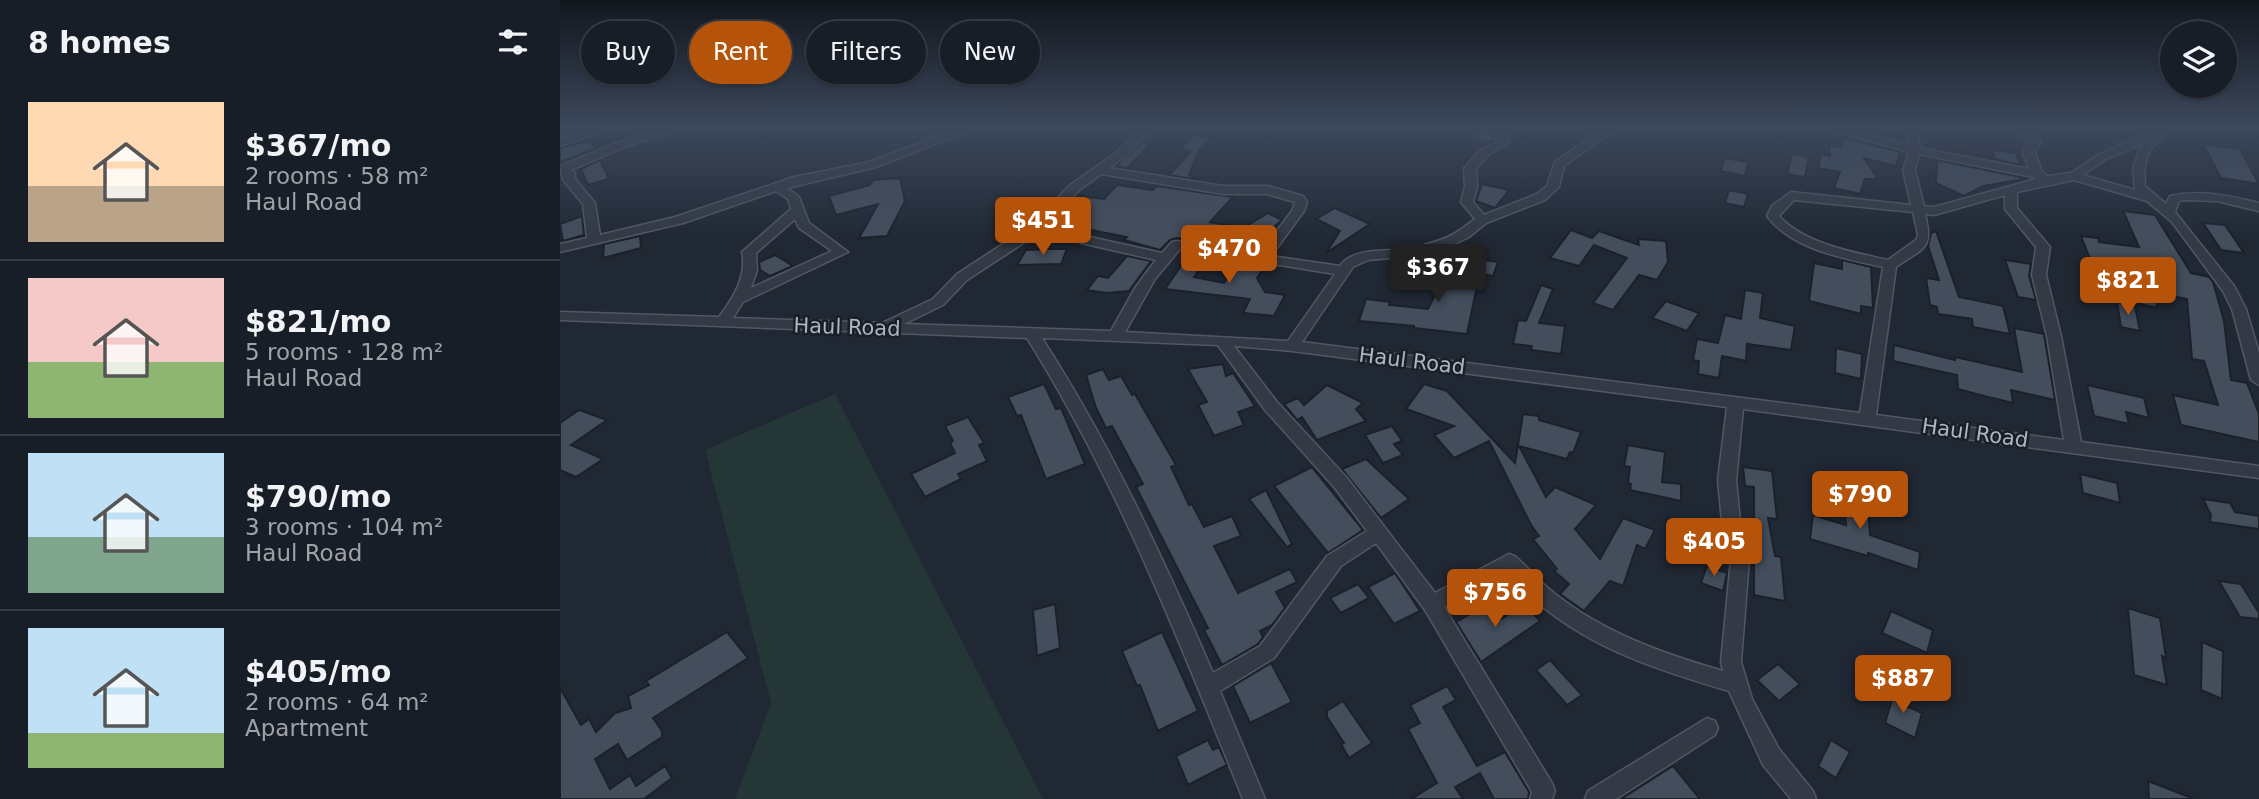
<!DOCTYPE html>
<html lang="en">
<head>
<meta charset="utf-8">
<style>
  :root { --surface:#181e27; --page:#252b33; --text:#f1f3f6; --muted:#9fa2a7; --line:#363c44; --accent:#b45309 }
  body { margin:0; font-family:"DejaVu Sans",sans-serif; background:var(--page); color:var(--text); height:100vh; display:flex; flex-direction:column; font-size:26px; white-space:nowrap }
  * { box-sizing:border-box; margin:0 }
  p { font-size:23px; color:var(--muted) }
  .icon { flex:none; width:38px; height:38px; fill:none; stroke:currentColor; stroke-width:2; stroke-linecap:round; stroke-linejoin:round }
  .map { position:relative; flex:1; overflow:hidden }
  .drawer { display:flex; flex-direction:column; background:var(--surface); width:560px }
  .drawer>* { flex:none }
  .top-card { position:absolute; left:21px; top:21px; width:665px; height:63px; display:flex; gap:14px }
  .controls { position:absolute; left:1600px; top:21px; display:grid; gap:14px }
  .controls a { display:grid; place-items:center; width:77px; height:77px; border-radius:50%; background:var(--surface); box-shadow:0 2px 5px #0004,0 0 0 2px var(--line); font-size:35px }
  .price { position:absolute; translate:-50% -60px; padding:0 16px; border-radius:7px; background:var(--accent); color:#fff; font-size:23px; line-height:46px; filter:drop-shadow(0 2px 4px #0008) }
  .price::after { content:''; position:absolute; left:50%; top:42px; width:21px; height:16px; margin-left:-10px; background:inherit; clip-path:polygon(0 0,100% 0,50% 100%) }
  .price.on { background:#222; color:#fff }
  ul { padding:0; list-style:none }
  li { display:flex; align-items:center; gap:21px; height:175px; padding:0 28px }
  li+li { border-top:2px solid var(--line) }
  li span { display:grid; place-items:center; flex:none; width:196px; height:140px; border-radius:0px; color:#555 }
  li>.icon { margin-inline-start:auto }
  span .icon { width:84px; height:84px; fill:#fffc; stroke-width:1 }
  li b { font-size:30px }
  h2 { display:flex; justify-content:space-between; align-items:center; height:84px; padding:0 28px; font-size:30px }
  .chip { padding:0 24px; border-radius:32px; background:var(--surface); box-shadow:0 2px 5px #0004,0 0 0 2px var(--line); font-size:24px; line-height:63px }
  .chip.on { background:var(--accent); color:#fff }
  main { display:flex; flex:1; min-height:0 }
  .map>svg:first-child { display:block }
</style>
</head>
<body>
<main>
<section class="drawer">
<h2>8 homes<svg class="icon" aria-label="filters" viewBox="0 0 24 24"><path d="M4 7h16M4 17h16"/><circle cx="9" cy="7" r="2"/><circle cx="15" cy="17" r="2"/></svg></h2>
<ul>
<li><span style="background:linear-gradient(#ffd9b3 60%,#b9a48a 0)"><svg class="icon" aria-label="home" viewBox="0 0 24 24"><path d="M3 11l9-7 9 7M6 9v11h12V9"/></svg></span><div><b>$367/mo</b><p>2 rooms · 58 m²</p><p>Haul Road</p></div></li>
<li><span style="background:linear-gradient(#f6c9c9 60%,#8fb573 0)"><svg class="icon" aria-label="home" viewBox="0 0 24 24"><path d="M3 11l9-7 9 7M6 9v11h12V9"/></svg></span><div><b>$821/mo</b><p>5 rooms · 128 m²</p><p>Haul Road</p></div></li>
<li><span style="background:linear-gradient(#bfe0f5 60%,#7fa58c 0)"><svg class="icon" aria-label="home" viewBox="0 0 24 24"><path d="M3 11l9-7 9 7M6 9v11h12V9"/></svg></span><div><b>$790/mo</b><p>3 rooms · 104 m²</p><p>Haul Road</p></div></li>
<li><span style="background:linear-gradient(#bfe0f5 75%,#8fb573 0)"><svg class="icon" aria-label="home" viewBox="0 0 24 24"><path d="M3 11l9-7 9 7M6 9v11h12V9"/></svg></span><div><b>$405/mo</b><p>2 rooms · 64 m²</p><p>Apartment</p></div></li>
</ul>
</section>
<div class="map">
<svg width="1699" height="799" viewBox="0 0 1699 799">
  <rect width="100%" height="100%" fill="#202834"/>
  <polygon fill="#253637" points="275,394 483,799 175,799 211,703 145,450"/>
  <g fill="#434d5c" stroke="#1b212b" stroke-width="2">
    <polygon points="930,126 934,140 925,143 909,134"/>
    <polygon points="632,135 651,138 638,152 629,175 639,180 609,175 631,151 620,150"/>
    <polygon points="1282,137 1340,152 1336,166 1304,158 1318,179 1305,179 1300,194 1274,188 1280,172 1258,168 1261,154 1270,156 1269,145 1282,147"/>
    <polygon points="28,141 37,148 0,162 0,148"/>
    <polygon points="581,143 590,145 567,168 556,166"/>
    <polygon points="1643,144 1680,149 1699,184 1661,178"/>
    <polygon points="1396,150 1434,157 1432,150 1456,153 1460,165"/>
    <polygon points="1232,154 1249,157 1245,177 1227,174"/>
    <polygon points="1165,158 1188,162 1185,176 1160,171"/>
    <polygon points="40,160 49,179 28,185 21,169"/>
    <polygon points="1377,160 1464,178 1465,179 1423,186 1404,196 1376,183"/>
    <polygon points="340,178 345,201 327,236 299,238 318,204 276,215 269,196 310,185 313,180"/>
    <polygon points="922,184 949,190 935,208 916,201"/>
    <polygon points="557,185 593,190 597,186 673,197 650,222 683,228 708,213 722,220 708,232 711,233 687,249 617,238 610,240 600,250 564,240 567,237 526,229 529,226 517,223 514,220 516,218 499,214 517,196 544,199"/>
    <polygon points="1169,190 1188,194 1184,207 1165,203"/>
    <polygon points="775,208 810,224 766,253 780,231 756,219"/>
    <polygon points="1563,211 1595,215 1631,273 1649,277 1653,282 1664,321 1671,380 1687,383 1699,414 1699,442 1621,425 1613,395 1658,405 1644,361 1632,359 1627,299 1595,292 1597,308 1580,304 1575,271 1532,264 1521,236 1538,238 1539,242 1579,247"/>
    <polygon points="22,216 24,235 3,241 0,224"/>
    <polygon points="1643,223 1665,225 1684,253 1661,250"/>
    <polygon points="1011,230 1032,238 1039,231 1079,245 1078,239 1106,241 1108,262 1097,280 1079,275 1053,310 1033,303 1067,258 1034,245 1019,266 990,258"/>
    <polygon points="1376,231 1399,297 1443,306 1450,334 1413,327 1412,319 1378,314 1377,307 1370,305 1366,278 1379,280 1368,246 1371,233"/>
    <polygon points="80,236 81,248 43,258 44,244"/>
    <polygon points="488,249 507,249 501,264 457,265 466,250"/>
    <polygon points="630,253 649,256 634,277 664,283 679,261 706,265 697,278 705,292 725,295 714,316 683,313 690,299 605,289"/>
    <polygon points="215,255 233,266 210,276 200,270 199,262"/>
    <polygon points="567,256 591,261 569,291 546,293 527,290 538,276 548,278"/>
    <polygon points="917,259 938,262 933,276 927,275 922,292 916,291 907,334 854,328 854,326 799,321 806,299 830,302 829,305 868,309 878,289"/>
    <polygon points="1282,260 1311,267 1313,308 1301,306 1301,314 1249,301 1254,263 1282,269"/>
    <polygon points="1445,260 1471,264 1469,276 1476,300 1458,297"/>
    <polygon points="981,285 993,289 979,323 1005,326 1001,354 971,350 972,346 953,344 958,320 966,321"/>
    <polygon points="1185,290 1203,293 1200,318 1235,326 1231,350 1187,344 1186,361 1162,356 1159,378 1138,374 1139,361 1133,360 1137,339 1158,343 1165,315 1181,319"/>
    <polygon points="1106,301 1139,313 1127,331 1092,318"/>
    <polygon points="1557,302 1575,306 1580,331 1561,327"/>
    <polygon points="1454,328 1484,334 1495,400 1451,390 1453,403 1420,395 1398,389 1397,375 1333,361 1334,345 1395,360 1395,357 1462,372"/>
    <polygon points="1276,348 1302,354 1301,379 1275,373"/>
    <polygon points="663,364 666,376 673,373 695,406 678,412 684,425 654,436 638,405 647,402 628,369"/>
    <polygon points="543,369 549,380 561,376 572,395 575,394 616,465 611,467 629,505 632,504 644,527 672,516 681,536 654,546 678,593 730,569 737,582 716,592 725,608 712,625 700,631 703,637 698,644 662,665 644,630 648,628 576,487 583,484 552,426 546,428 536,408 526,375"/>
    <polygon points="484,384 496,409 501,408 525,464 486,479 461,415 457,416 448,397"/>
    <polygon points="864,384 887,391 955,463 963,414 979,416 979,420 1021,432 1013,453 1010,452 1007,459 959,446 986,497 995,487 1036,505 1015,529 1040,559 1063,518 1095,530 1085,549 1077,545 1063,586 1050,581 1024,611 1000,594 1009,584 994,571 997,569 973,539 979,536 971,525 929,441 894,458 874,435 894,426 846,409"/>
    <polygon points="767,385 803,403 796,409 806,421 757,440 742,417 737,420 724,404 738,398 744,405"/>
    <polygon points="1527,385 1584,398 1589,418 1566,412 1569,424 1534,416"/>
    <polygon points="19,410 47,420 11,445 43,459 16,477 0,470 0,423"/>
    <polygon points="408,417 424,443 419,445 427,461 398,474 401,479 365,497 351,474 395,453 390,443 393,441 385,426"/>
    <polygon points="832,426 842,441 834,444 843,455 823,463 805,435"/>
    <polygon points="1068,445 1105,452 1102,482 1121,484 1121,501 1070,490 1071,484 1068,483 1070,467 1064,466"/>
    <polygon points="806,459 849,499 821,518 782,469"/>
    <polygon points="752,467 803,530 768,553 714,486"/>
    <polygon points="1183,467 1212,471 1217,519 1208,518 1215,556 1221,557 1225,601 1194,595 1194,487 1185,486"/>
    <polygon points="1520,474 1557,483 1560,503 1523,493"/>
    <polygon points="1283,479 1306,484 1310,535 1360,552 1358,570 1308,553 1308,556 1250,539 1253,515 1286,525"/>
    <polygon points="706,490 732,544 727,547 689,499"/>
    <polygon points="1643,499 1670,503 1675,512 1699,516 1699,529 1650,522 1651,515"/>
    <polygon points="1106,519 1162,536 1160,555 1106,538"/>
    <polygon points="1147,566 1167,573 1163,591 1141,583"/>
    <polygon points="835,573 860,611 834,624 808,587"/>
    <polygon points="1659,581 1681,584 1699,613 1699,619 1680,617"/>
    <polygon points="798,584 809,598 781,613 770,598"/>
    <polygon points="495,604 500,648 477,656 473,610"/>
    <polygon points="928,604 941,619 965,604 980,621 921,662 896,622"/>
    <polygon points="1568,608 1600,618 1606,658 1602,656 1607,685 1574,675"/>
    <polygon points="1331,611 1373,630 1367,653 1322,633"/>
    <polygon points="167,632 188,658 93,718 102,731 102,737 67,760 58,744 35,759 50,789 70,775 76,786 105,766 112,778 84,799 0,799 0,688 21,725 29,719 36,732 55,713 71,708 68,696 89,685 86,681"/>
    <polygon points="602,632 638,711 598,731 580,685 577,686 562,651"/>
    <polygon points="1642,642 1663,651 1662,699 1641,690"/>
    <polygon points="990,660 1022,695 1007,705 976,670"/>
    <polygon points="711,663 732,702 690,723 673,686"/>
    <polygon points="1218,664 1240,684 1219,701 1197,680"/>
    <polygon points="887,686 896,700 883,707 917,766 945,752 969,792 968,799 934,799 920,773 895,787 903,799 851,799 877,783 848,729 860,723 850,705"/>
    <polygon points="1335,690 1349,696 1346,706 1362,713 1355,738 1325,723"/>
    <polygon points="783,701 812,743 789,758 781,744 784,743 767,717 767,711"/>
    <polygon points="648,740 653,750 659,747 667,765 628,785 616,756"/>
    <polygon points="1271,740 1290,752 1276,778 1258,766"/>
    <polygon points="1113,766 1140,799 1061,799"/>
    <polygon points="1588,781 1632,798 1632,799 1589,799"/>
  </g>
  <g fill="none" stroke-linecap="round" stroke-linejoin="round">
    <g stroke="#515763" stroke-width="3">
      <g id="street">
        <polygon points="40,126 57,126 0,146 0,139"/>
        <path d="M110,126h17l-65,22 -51,22 4,3v6l20,24 5,32 75,-18 119,-40 75,-15 96,-36h16l-105,41 -89,21 12,9 10,26 39,29 -105,50 -10,16 149,5 51,-24 24,-25 55,-36 33,-27 25,-26 46,-32 27,-27h12l-31,31 -15,11 114,18h45l35,10 4,6 -3,9 -33,45 69,10c13,-19 45,-14 66,-17 10,-1 21,-5 31,-8 15,-4 26,-13 38,-22l-14,-17 4,-15 -1,-19 16,-17 17,-9 -5,-16h11l6,17 -21,12 -12,14 1,18 -4,15 11,13 53,-21 10,-8 8,-24 51,-36h13l-55,40 -5,21 -14,13 -59,23 -17,14 -19,9 -38,10 -44,4 -15,7 -51,75 558,71 23,-146c-40,-9 -90,-17 -116,-51l5,-10 19,-14 120,13 -8,-35 6,-18 -95,-26h19l76,19 -2,-19h10l3,22 109,21 -6,-16 6,-11 -9,-9 1,-7h10l1,6 9,9 -6,12 7,19 6,4 23,-3 27,-18 63,-29h13c-22,19 -32,27 -29,60l21,18 4,-8c31,-7 58,0 89,7v8l-42,-10 -33,-1 -5,1 -4,11 59,74 12,23 13,44v32l-8,-5 -19,-71 -9,-18 -51,-69 -25,-21 -73,-21 -57,12v16l33,39 -4,28 15,61 20,106 178,24v12l-516,-69 -7,71 5,52 8,27 -8,103 11,37 27,50 34,42 3,8h-25l-28,-34 -34,-74c-65,-19 -134,-41 -187,-85 -13,-10 -23,-22 -35,-34l-63,35 108,176 3,8 -3,8h-22l2,-7 -107,-182 -49,-67 -35,23 -67,92 -54,33 45,108h-22c-64,-158 -125,-316 -216,-461l-467,-18v-8l159,5c14,-19 28,-40 23,-65l49,-43 -3,-10 -12,-8 -93,32 -123,29v-8l27,-6 -4,-34 -20,-24 -3,-14 54,-22zM1582,144l-9,24 2,22 -52,-15 23,-16zM1359,154l114,23 3,2 -102,28 -10,-1 -9,-36zM541,174l122,20h44l28,8 -3,9 -33,43 -82,-13 -5,1 -10,11 -72,-16 -22,-18 -14,-3 24,-25zM1445,195v14l31,38 -4,28 15,61 17,104 -188,-25 20,-148c28,-20 38,-17 29,-53l9,1zM1234,200l119,12 5,23 -2,5 -28,20c-36,-8 -83,-16 -109,-44zM235,219l4,9 33,23 -81,37 6,-18 -1,-17zM487,222l13,3 21,18 75,17 -21,28 -24,43 -207,-7 39,-19 24,-25 55,-36zM620,249l155,25 -47,67 -163,-9 30,-53zM482,338l176,7 47,65 70,78 32,43 -40,25 -67,90 -47,27c-50,-116 -103,-229 -171,-335zM674,346l58,5 435,56 -9,73 5,52 8,27 -10,103 2,9c-59,-17 -119,-38 -168,-77 -14,-11 -26,-25 -39,-37l-7,-3 -74,39 -88,-115 -70,-76z"/>
        <polygon points="1147,718 1155,721 1158,728 1155,735 1056,799 1025,799 1028,791"/>
      </g>
    </g>
    <use href="#street" fill="#333a45" fill-rule="evenodd"/>
  </g>
  <linearGradient id="sky" x2="0" y2="1"><stop stop-color="#12161d"/><stop offset="0.53" stop-color="#3c485c"/><stop offset="1" stop-color="#3c485c" stop-opacity="0"/></linearGradient>
  <rect width="1699" height="238" fill="url(#sky)"/>
  <g text-anchor="middle" dominant-baseline="central" stroke-width="5" stroke-linejoin="round" paint-order="stroke">
    <g font-size="21" fill="#adb4c2" stroke="#191f29">
      <text transform="translate(287 327) rotate(2)">Haul Road</text>
      <text transform="translate(852 361) rotate(7)">Haul Road</text>
      <text transform="translate(1415 433) rotate(8)">Haul Road</text>
    </g>
  </g>
</svg>
<div class="controls">
<a><svg class="icon" aria-label="layers" viewBox="0 0 24 24"><path d="M12 4l9 5-9 5-9-5zM3 14l9 5 9-5"/></svg></a>
</div>
<b class="price" style="left:483px;top:257px">$451</b>
<b class="price" style="left:669px;top:285px">$470</b>
<b class="price on" style="left:878px;top:304px">$367</b>
<b class="price" style="left:1568px;top:317px">$821</b>
<b class="price" style="left:1300px;top:531px">$790</b>
<b class="price" style="left:1154px;top:578px">$405</b>
<b class="price" style="left:935px;top:629px">$756</b>
<b class="price" style="left:1343px;top:715px">$887</b>
<div class="top-card">
<a class="chip">Buy</a>
<a class="chip on">Rent</a>
<a class="chip">Filters</a>
<a class="chip">New</a>
</div>
</div>
</main>
</body>
</html>
